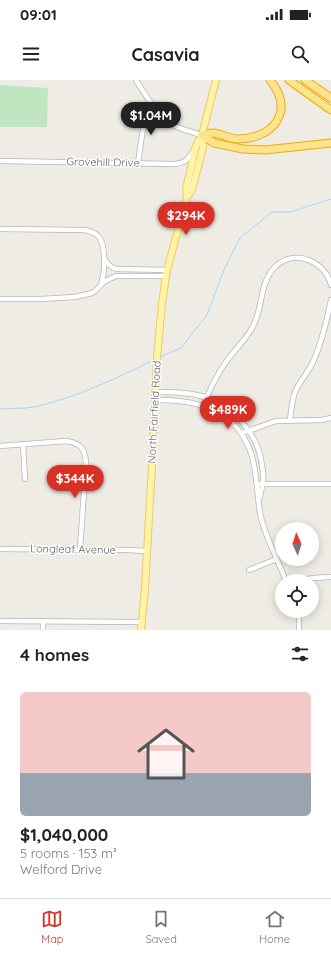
<!DOCTYPE html>
<html lang="en">
<head>
<meta charset="utf-8">
<style>
  :root { --surface:#fff; --page:#f2f2f2; --text:#222; --muted:#767676; --line:#e0e0e0; --accent:#d93025 }
  body { margin:0; font-family:Quicksand,sans-serif; background:var(--page); color:var(--text); height:100vh; display:flex; flex-direction:column; font-size:15px; white-space:nowrap }
  * { box-sizing:border-box; margin:0 }
  p { font-size:13px; color:var(--muted) }
  .icon { flex:none; width:22px; height:22px; fill:none; stroke:currentColor; stroke-width:2; stroke-linecap:round; stroke-linejoin:round }
  .map { position:relative; height:550px; overflow:hidden }
  .side { display:flex; flex-direction:column; background:var(--surface); flex:1 }
  .side>* { flex:none }
  .needle { width:26px; rotate:356deg }
  .tools { position:absolute; left:275px; top:442px; display:grid; gap:8px }
  .tools a { display:grid; place-items:center; width:44px; height:44px; border-radius:50%; background:var(--surface); box-shadow:0 2px 10px #0003; font-size:20px }
  .price { position:absolute; translate:-50% -34px; padding:0 9px; border-radius:14px; background:var(--accent); color:#fff; font-size:13px; line-height:26px; filter:drop-shadow(0 1px 2px #0008) }
  .price::after { content:''; position:absolute; left:50%; top:24px; width:12px; height:9px; margin-left:-6px; background:inherit; clip-path:polygon(0 0,100% 0,50% 100%) }
  .price.active { background:#222; color:#fff }
  ul { padding:0; list-style:none }
  li { display:grid; align-content:center; gap:8px; height:212px; padding:0 20px }
  li span { display:grid; place-items:center; height:124px; border-radius:6px; color:#555 }
  li>.icon { margin-inline-start:auto }
  span .icon { width:72px; height:72px; fill:#fffc; stroke-width:1 }
  li b { font-size:17px }
  h2 { display:flex; justify-content:space-between; align-items:center; height:48px; padding:0 20px; font-size:17px }
  .status { display:flex; justify-content:space-between; align-items:center; height:28px; padding:0 20px; background:var(--surface); direction:ltr }
  .status svg { height:11px; fill:currentColor }
  header { display:flex; justify-content:space-between; align-items:center; height:52px; padding:0 20px; background:var(--surface); font-size:18px; font-weight:700 }
  .menu { display:flex; justify-content:space-around; align-items:center; height:56px; border-top:1px solid var(--line); background:var(--surface); font-size:11px; color:var(--muted) }
  .menu a { display:grid; justify-items:center; gap:2px }
  .menu .active { color:var(--accent) }
  .map>svg:first-child { display:block }
</style>
</head>
<body>
<div class="status"><b>09:01</b><svg viewBox="0 0 49 12"><path d="M0 12V9h3v3zM5 12V6h3v6zM10 12V3h3v9zM15 12V0h3v12zM26 1h20v11H26zM47 4h2v5h-2z"/></svg></div>
<header><svg class="icon" aria-label="menu" viewBox="0 0 24 24"><path d="M4 6h16M4 12h16M4 18h16"/></svg>Casavia<svg class="icon" aria-label="search" viewBox="0 0 24 24"><circle cx="10" cy="10" r="6"/><path d="M15 15l6 6"/></svg></header>
<div class="map">
<svg width="331" height="550" viewBox="0 0 331 550">
  <rect width="100%" height="100%" fill="#eeece4"/>
  <polygon fill="#c0e6c1" points="0,5 48,8 47,47 0,47"/>
  <g fill="none" stroke-linecap="round" stroke-linejoin="round">
    <g stroke="#a3d5ff" stroke-width="1">
      <polyline points="160,277 181,268 207,235 224,190 240,158 272,132 290,132 331,119"/>
      <path d="M0,329c11,-1 23,0 34,-2 41,-9 81,-28 120,-47"/>
    </g>
    <g stroke="#b4b6bb" stroke-width="6">
      <g id="minor">
        <path d="M136,0l3,5c9,13 19,32 34,40 9,5 19,7 29,10"/>
        <path d="M0,81l176,3c11,-2 12,-5 18,-14"/>
        <path d="M138,83c3,-18 4,-45 15,-59"/>
        <path d="M0,149l84,1c6,1 11,2 15,7 7,9 6,37 2,47"/>
        <path d="M104,178c3,6 7,10 13,11l50,1"/>
        <polyline points="0,219 41,219 75,217 92,213 96,210 105,201 116,196 166,196"/>
        <path d="M156,312c15,0 31,0 45,4 31,8 58,38 61,70 1,4 2,9 1,12 0,6 -2,13 -3,19"/>
        <path d="M155,320c43,-1 83,10 97,56 5,18 5,38 8,57 4,22 18,47 26,68"/>
        <path d="M203,325c7,-15 13,-30 23,-43 8,-12 19,-21 26,-34 12,-19 6,-45 24,-62 19,-18 50,-4 55,19"/>
        <path d="M290,340c1,-10 2,-19 5,-28 5,-11 14,-21 19,-32 8,-19 13,-40 17,-60"/>
        <polyline points="242,353 276,341 322,340 331,338"/>
        <polyline points="23,364 25,399"/>
        <path d="M0,366l66,-5c14,2 19,7 20,22l-6,86"/>
        <polyline points="261,404 331,404"/>
        <polyline points="0,469 127,470 146,471"/>
        <polyline points="249,490 277,479"/>
        <polyline points="299,501 313,498 331,497"/>
        <polyline points="298,531 299,536 299,550"/>
        <polyline points="0,541 142,542"/>
        <polyline points="43,550 43,541"/>
      </g>
    </g>
    <g stroke="#f1ca5a" stroke-width="8">
      <g id="major">
        <polyline points="187,117 192,110 203,67 202,56"/>
        <polyline points="141,550 145,508 152,385 157,278 162,223 167,190 187,117 186,109 190,92 196,66 202,55 216,0"/>
      </g>
    </g>
    <g stroke="#f1ac01" stroke-width="9">
      <g id="highway">
        <polyline points="289,0 331,30"/>
        <polyline points="305,0 331,18"/>
        <polyline points="202,55 214,63 243,69 265,70 331,63"/>
        <path d="M202,55c4,-1 8,-2 12,-2 8,1 16,6 24,6 18,0 37,-8 42,-25 4,-13 -2,-24 -10,-34"/>
      </g>
    </g>
    <use href="#minor" stroke="#fff" stroke-width="4.5"/>
    <use href="#major" stroke="#fff3a8" stroke-width="6"/>
    <use href="#highway" stroke="#fce38d" stroke-width="7"/>
  </g>
  <g text-anchor="middle" dominant-baseline="central" stroke-width="3" stroke-linejoin="round" paint-order="stroke">
    <g font-size="11" fill="#5c5f64" stroke="#fff">
      <text transform="translate(103 82) rotate(1)">Grovehill Drive</text>
      <text transform="translate(154 332) rotate(-87)">North Fairfield Road</text>
      <text transform="translate(73 469) rotate(1)">Longleaf Avenue</text>
    </g>
  </g>
</svg>
<div class="tools">
<a><svg class="needle" viewBox="-14 -14 28 28"><path d="M0-13l5 13h-10z" fill="#e53935"/><path d="M0 13l5-13h-10z" fill="#767676"/></svg></a>
<a><svg class="icon" aria-label="locate" viewBox="0 0 24 24"><circle cx="12" cy="12" r="6"/><path d="M12 2v4M12 18v4M2 12h4M18 12h4"/></svg></a>
</div>
<b class="price active" style="left:151px;top:56px">$1.04M</b>
<b class="price" style="left:186px;top:156px">$294K</b>
<b class="price" style="left:228px;top:350px">$489K</b>
<b class="price" style="left:75px;top:419px">$344K</b>
</div>
<section class="side">
<h2>4 homes<svg class="icon" aria-label="filters" viewBox="0 0 24 24"><path d="M4 7h16M4 17h16"/><circle cx="9" cy="7" r="2"/><circle cx="15" cy="17" r="2"/></svg></h2>
<ul>
<li><span style="background:linear-gradient(#f6c9c9 65%,#9aa5b1 0)"><svg class="icon" aria-label="home" viewBox="0 0 24 24"><path d="M3 11l9-7 9 7M6 9v11h12V9"/></svg></span><div><b>$1,040,000</b><p>5 rooms · 153 m²</p><p>Welford Drive</p></div></li>
</ul>
</section>
<nav class="menu">
<a class="active"><svg class="icon" aria-label="map" viewBox="0 0 24 24"><path d="M3 6l6-2 6 2 6-2v14l-6 2-6-2-6 2zM9 4v14M15 6v14"/></svg>Map</a>
<a><svg class="icon" aria-label="saved" viewBox="0 0 24 24"><path d="M7 4h10v16l-5-4-5 4z"/></svg>Saved</a>
<a><svg class="icon" aria-label="home" viewBox="0 0 24 24"><path d="M3 11l9-7 9 7M6 9v11h12V9"/></svg>Home</a>
</nav>
</body>
</html>
